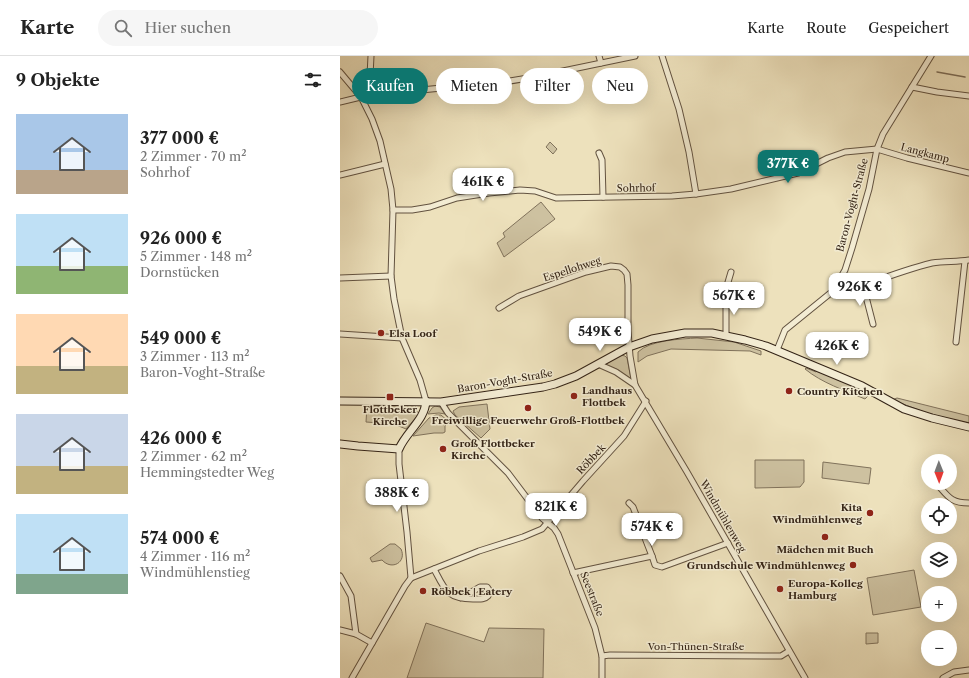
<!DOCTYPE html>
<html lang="de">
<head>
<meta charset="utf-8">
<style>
  :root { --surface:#fff; --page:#f6f6f6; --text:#222; --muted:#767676; --line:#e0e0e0; --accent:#0f766e }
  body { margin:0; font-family:"Libre Caslon Text",serif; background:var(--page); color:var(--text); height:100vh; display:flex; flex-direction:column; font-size:15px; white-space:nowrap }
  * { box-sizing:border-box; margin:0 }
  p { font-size:13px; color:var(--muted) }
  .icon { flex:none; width:22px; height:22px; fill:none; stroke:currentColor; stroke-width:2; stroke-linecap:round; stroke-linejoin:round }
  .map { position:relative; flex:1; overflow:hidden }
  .drawer { display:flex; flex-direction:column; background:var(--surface); width:340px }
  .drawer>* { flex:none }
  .hud { position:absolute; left:12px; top:12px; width:380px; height:36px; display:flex; gap:8px }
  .needle { width:26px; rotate:179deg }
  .tools { position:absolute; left:581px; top:398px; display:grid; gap:8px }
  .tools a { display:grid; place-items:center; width:36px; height:36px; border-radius:50%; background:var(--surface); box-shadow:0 4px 16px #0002; font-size:20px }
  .price { position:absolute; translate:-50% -34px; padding:0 9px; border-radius:8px; background:#fff; color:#222; font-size:13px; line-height:26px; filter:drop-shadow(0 1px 2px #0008) }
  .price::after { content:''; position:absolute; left:50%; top:24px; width:12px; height:9px; margin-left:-6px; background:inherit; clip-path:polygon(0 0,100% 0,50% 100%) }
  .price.active { background:var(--accent); color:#fff }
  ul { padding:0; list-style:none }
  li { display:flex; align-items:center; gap:12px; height:100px; padding:0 16px }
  li span { display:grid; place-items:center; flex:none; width:112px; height:80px; border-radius:0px; color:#555 }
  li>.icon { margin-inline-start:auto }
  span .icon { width:48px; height:48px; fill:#fffc; stroke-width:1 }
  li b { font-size:17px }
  h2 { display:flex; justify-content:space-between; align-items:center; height:48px; padding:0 16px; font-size:17px }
  .pill { padding:0 14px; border-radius:18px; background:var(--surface); box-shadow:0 4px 16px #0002; font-size:14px; line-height:36px }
  .pill.active { background:var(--accent); color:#fff }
  header { display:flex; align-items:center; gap:24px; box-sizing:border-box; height:56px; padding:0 20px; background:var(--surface); border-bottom:1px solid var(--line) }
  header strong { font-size:19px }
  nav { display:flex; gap:22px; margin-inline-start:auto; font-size:14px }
  .search { width:280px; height:36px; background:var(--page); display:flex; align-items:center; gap:10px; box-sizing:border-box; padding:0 14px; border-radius:22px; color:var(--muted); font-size:15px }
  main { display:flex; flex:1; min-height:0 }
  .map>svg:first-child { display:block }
</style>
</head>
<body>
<header>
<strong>Karte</strong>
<div class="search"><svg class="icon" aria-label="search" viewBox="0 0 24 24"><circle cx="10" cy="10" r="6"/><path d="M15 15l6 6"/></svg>Hier suchen</div>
<nav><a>Karte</a><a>Route</a><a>Gespeichert</a></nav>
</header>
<main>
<section class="drawer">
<h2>9 Objekte<svg class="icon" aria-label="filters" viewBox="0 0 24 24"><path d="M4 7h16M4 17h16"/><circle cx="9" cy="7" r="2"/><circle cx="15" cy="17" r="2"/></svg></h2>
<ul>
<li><span style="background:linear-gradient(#a9c7e8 70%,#b9a48a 0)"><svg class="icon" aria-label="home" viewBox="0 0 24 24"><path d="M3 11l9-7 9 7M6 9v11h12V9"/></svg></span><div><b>377 000 €</b><p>2 Zimmer · 70 m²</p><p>Sohrhof</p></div></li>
<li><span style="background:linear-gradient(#bfe0f5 65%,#8fb573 0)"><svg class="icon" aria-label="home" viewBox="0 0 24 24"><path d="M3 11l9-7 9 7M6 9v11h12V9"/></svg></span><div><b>926 000 €</b><p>5 Zimmer · 148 m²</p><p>Dornstücken</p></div></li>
<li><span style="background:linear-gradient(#ffd9b3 65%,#c2b280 0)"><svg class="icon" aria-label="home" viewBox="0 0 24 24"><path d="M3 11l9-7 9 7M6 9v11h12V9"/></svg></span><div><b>549 000 €</b><p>3 Zimmer · 113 m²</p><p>Baron-Voght-Straße</p></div></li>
<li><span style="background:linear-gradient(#c9d6e8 65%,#c2b280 0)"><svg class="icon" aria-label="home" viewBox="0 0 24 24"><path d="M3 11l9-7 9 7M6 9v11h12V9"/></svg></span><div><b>426 000 €</b><p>2 Zimmer · 62 m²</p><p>Hemmingstedter Weg</p></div></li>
<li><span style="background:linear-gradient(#bfe0f5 75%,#7fa58c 0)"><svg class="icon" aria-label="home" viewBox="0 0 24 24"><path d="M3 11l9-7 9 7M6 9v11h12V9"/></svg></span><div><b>574 000 €</b><p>4 Zimmer · 116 m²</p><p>Windmühlenstieg</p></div></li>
</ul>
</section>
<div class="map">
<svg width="629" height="622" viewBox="0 0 629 622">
  <rect width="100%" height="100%" fill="#ede1bc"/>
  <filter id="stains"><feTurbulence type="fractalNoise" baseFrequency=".005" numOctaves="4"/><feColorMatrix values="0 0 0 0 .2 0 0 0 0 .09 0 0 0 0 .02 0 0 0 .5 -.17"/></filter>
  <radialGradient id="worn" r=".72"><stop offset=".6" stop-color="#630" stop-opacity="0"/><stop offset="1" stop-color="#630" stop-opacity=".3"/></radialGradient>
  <g fill="#cdc1a0" stroke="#80725b">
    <polygon points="210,86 217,93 213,98 206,91"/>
    <polygon points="201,146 215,163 164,201 157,187 165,181 163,177"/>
    <path d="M357,282l37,4 27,9v4l-11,-4 -79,-2 -24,7 -9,6v-10c12,-12 43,-13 59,-14z"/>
    <polygon points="281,299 285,300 287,302 291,323 278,314 265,308"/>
    <path d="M466,312l10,4 1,-1 48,20 4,4 -4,4c-21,-9 -43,-16 -60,-30z"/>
    <polygon points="557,342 629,360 629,368 590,358 552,344"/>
    <polygon points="75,348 78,359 66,373 54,368 26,366 27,350 59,351"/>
    <polygon points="147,348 150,373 141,382 115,359 113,355 119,351"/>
    <polygon points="95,350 100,351 105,358 99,357 88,358 92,352"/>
    <polygon points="96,359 101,359 109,366 105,370 105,376 103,377 94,377 73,380 89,362"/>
    <polygon points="415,404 464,404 464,426 460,431 415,432"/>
    <polygon points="483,406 531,412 529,428 482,422"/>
    <path d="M50,488h5l6,5c6,13 -9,22 -19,11l-10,2 -2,-4z"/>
    <polygon points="574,514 581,551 533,559 527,522"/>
    <polygon points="86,567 144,586 149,572 204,573 203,622 67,622"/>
    <polygon points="526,577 538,577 538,587 526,588"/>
  </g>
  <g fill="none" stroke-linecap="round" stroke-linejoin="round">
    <polyline stroke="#7d6e58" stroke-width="1.5" points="597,16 625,21"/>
    <g stroke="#625240" stroke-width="7">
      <g id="street">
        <polyline points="259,0 261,7"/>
        <polyline points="322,0 339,53 349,96 356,138"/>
        <polyline points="0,16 21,41 32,63 40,85 51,133 53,154 51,220 54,243 62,282 80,324 86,345"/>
        <polyline points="572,31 597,36 629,40"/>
        <polyline points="29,39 31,0"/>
        <polyline points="0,46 29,39 164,26 194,21 295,0"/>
        <polyline points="259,97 262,104 263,141"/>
        <polyline points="0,119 45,108"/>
        <polyline points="53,154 72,154 90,151 117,142 149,137 180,134 195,135 216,142 332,140 356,138 391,133 458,117 488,102 505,96 537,93 567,102 629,117"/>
        <polyline points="0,222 51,220"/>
        <polyline points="523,229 533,268"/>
        <path d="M493,235l9,2 6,-2c28,-10 55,-21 84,-28 13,-2 25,-1 37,-3"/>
        <polyline points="159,252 179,240 246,216 271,210 280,211 284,214 287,218 288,229 288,275 290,300 295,329 347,416 465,622"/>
        <polyline points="0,278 62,282"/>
        <polyline points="386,279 386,233 391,216"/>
        <polyline points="616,286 625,205"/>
        <polyline points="437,294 445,274 493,235 505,214 512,192 529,133 537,93 543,78 591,0"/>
        <polyline points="258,308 276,316 295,329"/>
        <polyline points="101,346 108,357 168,417 202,462 214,472 218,478 255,572 262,600 262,622"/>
        <polyline points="59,393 59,408 67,476 71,522"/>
        <path d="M596,427c12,13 14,20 33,20"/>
        <polyline points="289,447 293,451 312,500"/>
        <path d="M94,513c11,21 13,30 39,30 6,0 11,1 15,-3l1,-6 -2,-3h-7l-19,11"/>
        <polyline points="233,517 312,500 315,509 322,511 388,487"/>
        <polyline points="0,520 11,540 16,578"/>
        <polyline points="0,574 16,578 32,587"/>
        <polyline points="262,600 270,599 441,600 449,595"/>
        <polyline points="12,622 65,530 71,522 139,495 183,481 202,473 243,425 284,380 306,345"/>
        <polyline points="603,622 614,616 629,614"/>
      </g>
    </g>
    <g stroke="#332316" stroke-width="9">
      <g id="secondary">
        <polyline points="0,345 101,346 203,331 215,328 236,320 289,291 312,283 345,277 372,277 405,284 426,290 522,330 564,353 592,362 629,371"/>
        <path d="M0,388l18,2 41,3c7,-17 26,-29 27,-48"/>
      </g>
    </g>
    <use href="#street" stroke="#f3ecd3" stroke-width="5"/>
    <use href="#secondary" stroke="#f3ecd3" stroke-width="7"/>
  </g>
  <g fill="#8f2418" stroke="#f3ecd3" stroke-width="1.5">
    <circle cx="41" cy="277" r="4"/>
    <circle cx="449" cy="335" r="4"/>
    <circle cx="234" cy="340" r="4"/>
    <rect x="46" y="337" width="8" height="8" rx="2"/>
    <circle cx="188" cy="352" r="4"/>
    <circle cx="103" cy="393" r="4"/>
    <circle cx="530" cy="457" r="4"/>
    <circle cx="485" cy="481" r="4"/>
    <circle cx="513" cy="509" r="4"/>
    <circle cx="440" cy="533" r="4"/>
    <circle cx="83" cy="535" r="4"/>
  </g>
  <g text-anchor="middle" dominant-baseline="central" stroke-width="3" stroke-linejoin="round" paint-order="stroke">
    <g font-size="10" fill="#332316" stroke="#f3ecd3">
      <text transform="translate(585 97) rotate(15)">Langkamp</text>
      <text transform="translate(296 132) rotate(-1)">Sohrhof</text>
      <text transform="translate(512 149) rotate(-75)">Baron-Voght-Straße</text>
      <text transform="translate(232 213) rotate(-18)">Espellohweg</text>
      <text transform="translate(165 325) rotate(-10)">Baron-Voght-Straße</text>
      <text transform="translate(251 403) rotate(-47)">Röbbek</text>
      <text transform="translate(383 460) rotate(60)">Windmühlenweg</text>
      <text transform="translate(252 538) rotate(68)">Seestraße</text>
      <text x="356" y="590">Von-Thünen-Straße</text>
    </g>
    <g font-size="10" font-weight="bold" fill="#332316" stroke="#f3ecd3" text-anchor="start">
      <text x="49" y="277">Elsa Loof</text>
      <text x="242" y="334">Landhaus<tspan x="242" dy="12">Flottbek</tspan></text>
      <text x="457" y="335">Country Kitchen</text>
      <text x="50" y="353" text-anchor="middle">Flottbeker<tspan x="50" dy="12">Kirche</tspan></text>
      <text x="188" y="364" text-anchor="middle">Freiwillige Feuerwehr Groß-Flottbek</text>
      <text x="111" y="387">Groß Flottbeker<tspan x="111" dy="12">Kirche</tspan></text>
      <text x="522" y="451" text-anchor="end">Kita<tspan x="522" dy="12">Windmühlenweg</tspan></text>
      <text x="485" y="493" text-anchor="middle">Mädchen mit Buch</text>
      <text x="505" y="509" text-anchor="end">Grundschule Windmühlenweg</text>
      <text x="448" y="527">Europa-Kolleg<tspan x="448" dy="12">Hamburg</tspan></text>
      <text x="91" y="535">Röbbek | Eatery</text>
    </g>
  </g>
  <rect width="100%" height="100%" filter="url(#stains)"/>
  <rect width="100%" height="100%" fill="url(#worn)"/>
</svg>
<div class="tools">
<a><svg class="needle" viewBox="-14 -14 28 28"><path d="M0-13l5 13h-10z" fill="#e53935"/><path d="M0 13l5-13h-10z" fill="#767676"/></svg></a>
<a><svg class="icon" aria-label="locate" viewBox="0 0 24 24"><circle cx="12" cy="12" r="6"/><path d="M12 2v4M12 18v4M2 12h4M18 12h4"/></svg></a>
<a><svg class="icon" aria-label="layers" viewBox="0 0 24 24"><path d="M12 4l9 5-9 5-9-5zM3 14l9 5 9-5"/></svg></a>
<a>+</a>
<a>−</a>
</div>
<b class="price active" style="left:448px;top:128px">377K €</b>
<b class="price" style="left:143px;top:146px">461K €</b>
<b class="price" style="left:520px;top:251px">926K €</b>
<b class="price" style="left:394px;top:260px">567K €</b>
<b class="price" style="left:260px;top:296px">549K €</b>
<b class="price" style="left:497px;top:310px">426K €</b>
<b class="price" style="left:57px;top:457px">388K €</b>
<b class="price" style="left:216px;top:471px">821K €</b>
<b class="price" style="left:312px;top:491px">574K €</b>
<div class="hud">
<a class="pill active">Kaufen</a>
<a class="pill">Mieten</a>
<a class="pill">Filter</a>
<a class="pill">Neu</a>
</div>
</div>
</main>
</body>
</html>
